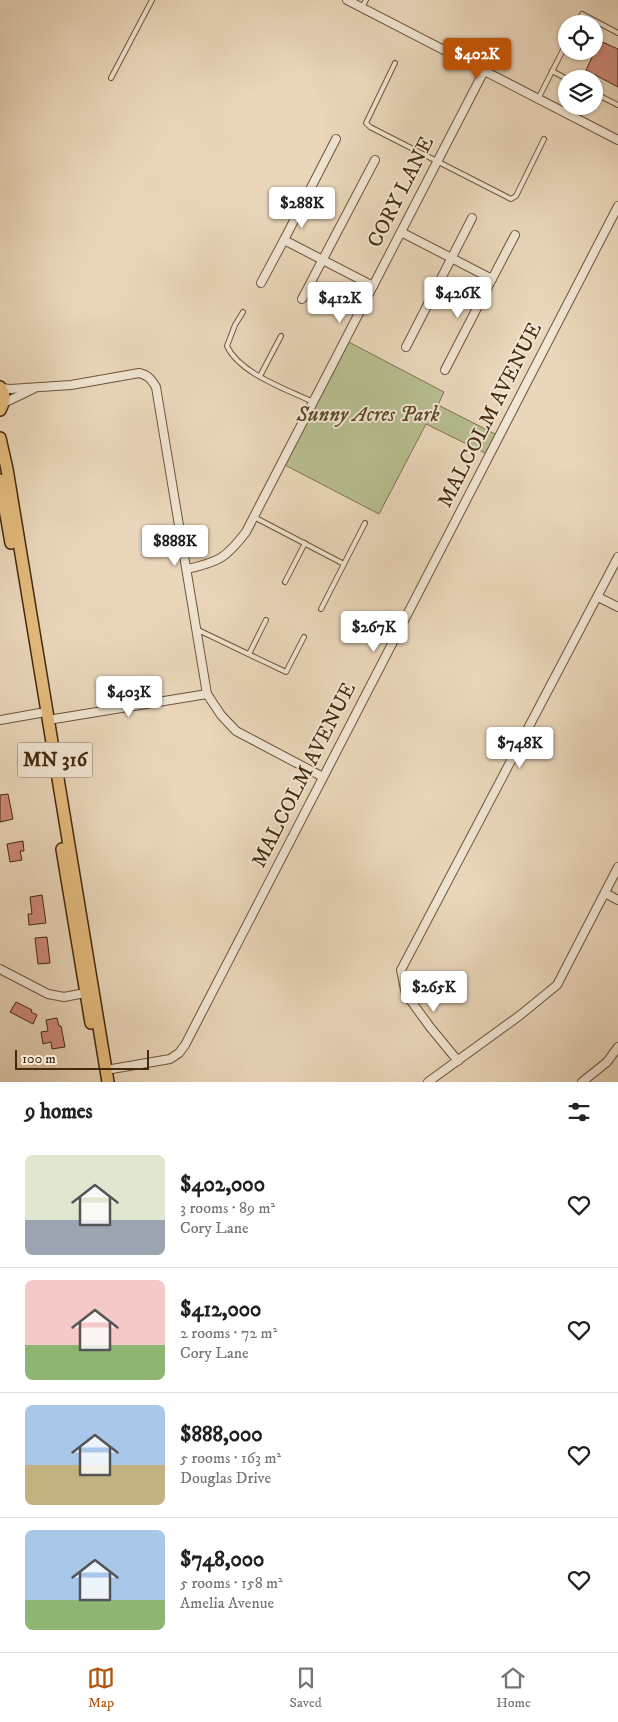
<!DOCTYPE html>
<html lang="en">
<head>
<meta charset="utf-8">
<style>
  :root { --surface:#fff; --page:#f6f6f6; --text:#202124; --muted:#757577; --line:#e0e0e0; --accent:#b45309 }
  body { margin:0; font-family:"IM FELL DW Pica",serif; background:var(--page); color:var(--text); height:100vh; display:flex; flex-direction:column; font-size:19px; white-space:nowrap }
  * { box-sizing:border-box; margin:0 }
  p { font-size:16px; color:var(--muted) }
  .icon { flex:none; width:28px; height:28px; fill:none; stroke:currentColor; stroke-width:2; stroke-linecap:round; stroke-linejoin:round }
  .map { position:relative; height:1082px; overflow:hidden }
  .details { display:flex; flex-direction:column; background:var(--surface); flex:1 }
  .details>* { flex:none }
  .tools { position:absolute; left:558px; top:15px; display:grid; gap:10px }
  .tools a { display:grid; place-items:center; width:45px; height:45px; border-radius:50%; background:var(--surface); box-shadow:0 1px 4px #0004; font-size:25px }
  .scale { position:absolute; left:15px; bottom:12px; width:134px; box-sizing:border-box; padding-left:5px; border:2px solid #45290b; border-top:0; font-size:14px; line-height:18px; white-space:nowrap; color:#45290b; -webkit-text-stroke:4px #f1e5d3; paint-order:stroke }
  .price { position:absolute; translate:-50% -42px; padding:0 11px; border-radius:5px; background:#fff; color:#222; font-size:16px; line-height:32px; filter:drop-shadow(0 1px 2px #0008) }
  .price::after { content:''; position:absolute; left:50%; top:30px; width:15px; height:11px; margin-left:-8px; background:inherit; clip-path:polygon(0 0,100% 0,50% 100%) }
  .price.selected { background:var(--accent); color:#fff }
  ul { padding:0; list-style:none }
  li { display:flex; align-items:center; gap:15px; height:125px; padding:0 25px }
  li+li { border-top:1px solid var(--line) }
  li span { display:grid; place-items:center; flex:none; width:140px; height:100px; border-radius:8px; color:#555 }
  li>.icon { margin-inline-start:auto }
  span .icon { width:60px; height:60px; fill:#fffc; stroke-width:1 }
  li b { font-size:21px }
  h2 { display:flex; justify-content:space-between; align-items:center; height:60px; padding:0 25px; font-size:21px }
  .tab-bar { display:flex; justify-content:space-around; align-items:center; height:70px; border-top:1px solid var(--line); background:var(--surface); font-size:14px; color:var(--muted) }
  .tab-bar a { display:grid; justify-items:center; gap:2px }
  .tab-bar .selected { color:var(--accent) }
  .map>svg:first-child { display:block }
</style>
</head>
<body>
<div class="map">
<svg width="618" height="1082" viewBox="0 0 618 1082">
  <rect width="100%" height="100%" fill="#ead7bb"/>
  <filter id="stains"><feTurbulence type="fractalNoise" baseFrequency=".004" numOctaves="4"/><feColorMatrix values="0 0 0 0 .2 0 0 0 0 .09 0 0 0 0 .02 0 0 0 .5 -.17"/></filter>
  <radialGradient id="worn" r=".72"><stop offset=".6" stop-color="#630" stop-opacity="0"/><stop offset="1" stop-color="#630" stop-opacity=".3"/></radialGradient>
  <polygon fill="#b7be90" stroke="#7e744e" points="345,340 444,392 438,405 499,436 489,455 426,424 379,514 281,463"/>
  <g fill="#d08a7b" stroke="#45290b">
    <polygon points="600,41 618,49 618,87 586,70"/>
    <polygon points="8,794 13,819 0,822 0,795"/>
    <polygon points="23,841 24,851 20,851 22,860 10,862 7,844"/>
    <polygon points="42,895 46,923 29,925 28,914 32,914 30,897"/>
    <polygon points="47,937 50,963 38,964 35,938"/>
    <polygon points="16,1002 32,1010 31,1012 37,1015 33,1024 10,1012"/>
    <polygon points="57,1018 59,1026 61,1026 65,1047 52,1049 51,1042 43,1044 41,1032 48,1031 46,1020"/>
  </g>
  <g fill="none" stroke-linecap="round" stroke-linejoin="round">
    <g stroke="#6e5437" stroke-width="6">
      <g id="lane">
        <polyline points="362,7 366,0"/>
        <polyline points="577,24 582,14 618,33"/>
        <polyline points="395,63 366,123 370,127 511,199 516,196 544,139"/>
        <polyline points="552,71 567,79"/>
        <polyline points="111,78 152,0"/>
        <polyline points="594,93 618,105"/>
        <polyline points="538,99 566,44"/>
        <path d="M243,312l-8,13 -8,21c12,27 59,43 86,56"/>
        <polyline points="260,376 281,336"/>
        <polyline points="254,517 344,564"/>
        <polyline points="285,582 305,543"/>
        <polyline points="321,609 365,523"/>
        <polyline points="196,629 286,672 304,637"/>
        <polyline points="249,654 266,620"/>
      </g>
    </g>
    <g stroke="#6e5437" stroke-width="10">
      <g id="street">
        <polyline points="347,0 618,140"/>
        <polyline points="336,139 284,240 373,286"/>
        <polyline points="401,232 492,279 515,235"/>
        <polyline points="261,283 284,240"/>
        <polyline points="302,299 375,160"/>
        <polyline points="406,347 472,218"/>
        <polyline points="445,370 492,279"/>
        <path d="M1,388l9,1 61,-4 68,-12c9,2 12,6 17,14l51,307 14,21 15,16 87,46"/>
        <polyline points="4,403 33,389"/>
        <path d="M187,569c32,-7 39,-11 59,-37l238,-461"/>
        <polyline points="598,597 618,607"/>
        <polyline points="0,720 40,713"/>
        <polyline points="48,720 207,694"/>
        <polyline points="605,893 618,900"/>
        <polyline points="0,969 48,994 64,997 85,993"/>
        <polyline points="458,1061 430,1027 406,994 401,970 618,557"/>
        <polyline points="106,1070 170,1059 179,1053 185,1045 618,206"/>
        <polyline points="428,1082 519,1016 557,985 618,867"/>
        <polyline points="582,1082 607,1062 618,1047"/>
      </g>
    </g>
    <g stroke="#45290b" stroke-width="14">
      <g id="primary">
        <path d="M0,387c6,8 5,14 0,23"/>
        <polyline points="0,438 7,469 108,1082"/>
        <polyline points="0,480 11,543"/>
        <polyline points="62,849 91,1023"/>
      </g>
    </g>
    <use href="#lane" stroke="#f1e5d3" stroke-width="4"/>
    <use href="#street" stroke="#f1e5d3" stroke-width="8"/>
    <use href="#primary" stroke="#e5bc7e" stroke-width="11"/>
  </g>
  <g text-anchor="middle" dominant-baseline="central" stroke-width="4" stroke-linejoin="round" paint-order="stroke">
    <rect fill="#f1e5d3" stroke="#796147" stroke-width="1" x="17.5" y="742.5" width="75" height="35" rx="4"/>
    <g font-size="20" font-weight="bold" fill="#45290b">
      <text x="55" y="760">MN 316</text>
    </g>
    <g font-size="21" fill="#45290b" stroke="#f1e5d3">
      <text transform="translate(401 192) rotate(-63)">CORY LANE</text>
      <text transform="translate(490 415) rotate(-63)">MALCOLM AVENUE</text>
      <text transform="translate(304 775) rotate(-63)">MALCOLM AVENUE</text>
    </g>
    <g font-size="21" font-style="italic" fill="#5c4726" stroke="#f1e5d3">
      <text x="368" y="415">Sunny Acres Park</text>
    </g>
  </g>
  <rect width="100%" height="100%" filter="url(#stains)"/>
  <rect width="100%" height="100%" fill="url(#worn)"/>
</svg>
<div class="tools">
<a><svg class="icon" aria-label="locate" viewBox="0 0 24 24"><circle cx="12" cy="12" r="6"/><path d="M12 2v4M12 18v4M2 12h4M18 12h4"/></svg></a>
<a><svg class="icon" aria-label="layers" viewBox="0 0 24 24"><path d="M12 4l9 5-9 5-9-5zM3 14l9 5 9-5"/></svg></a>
</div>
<div class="scale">100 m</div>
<b class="price selected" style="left:477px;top:80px">$402K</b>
<b class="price" style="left:302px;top:229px">$288K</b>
<b class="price" style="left:458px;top:319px">$426K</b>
<b class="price" style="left:340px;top:324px">$412K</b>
<b class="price" style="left:175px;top:567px">$888K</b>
<b class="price" style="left:374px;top:653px">$267K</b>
<b class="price" style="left:129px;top:718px">$403K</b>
<b class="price" style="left:520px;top:769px">$748K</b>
<b class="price" style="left:434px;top:1013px">$265K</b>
</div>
<section class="details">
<h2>9 homes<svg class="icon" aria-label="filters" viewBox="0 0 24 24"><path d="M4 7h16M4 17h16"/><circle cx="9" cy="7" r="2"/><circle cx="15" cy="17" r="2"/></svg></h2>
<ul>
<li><span style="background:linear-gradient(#dfe7d0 65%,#9aa5b1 0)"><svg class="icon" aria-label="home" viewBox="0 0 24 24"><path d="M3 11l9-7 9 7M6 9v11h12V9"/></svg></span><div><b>$402,000</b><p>3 rooms · 89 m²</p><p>Cory Lane</p></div><svg class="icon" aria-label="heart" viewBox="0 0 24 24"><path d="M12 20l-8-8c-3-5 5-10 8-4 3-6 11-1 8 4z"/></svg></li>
<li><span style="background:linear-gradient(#f6c9c9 65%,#8fb573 0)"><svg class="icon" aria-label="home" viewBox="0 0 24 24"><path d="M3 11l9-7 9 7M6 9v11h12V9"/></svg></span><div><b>$412,000</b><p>2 rooms · 72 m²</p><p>Cory Lane</p></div><svg class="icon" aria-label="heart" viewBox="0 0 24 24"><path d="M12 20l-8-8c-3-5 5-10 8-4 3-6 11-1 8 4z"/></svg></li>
<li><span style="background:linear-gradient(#a9c7e8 60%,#c2b280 0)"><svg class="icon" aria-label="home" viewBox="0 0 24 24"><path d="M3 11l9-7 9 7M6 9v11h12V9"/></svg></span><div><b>$888,000</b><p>5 rooms · 163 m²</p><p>Douglas Drive</p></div><svg class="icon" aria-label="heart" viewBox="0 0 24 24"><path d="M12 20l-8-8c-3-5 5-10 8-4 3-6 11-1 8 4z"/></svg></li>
<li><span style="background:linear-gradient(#a9c7e8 70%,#8fb573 0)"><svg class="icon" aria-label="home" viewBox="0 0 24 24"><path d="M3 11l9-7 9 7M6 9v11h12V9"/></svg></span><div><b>$748,000</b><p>5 rooms · 158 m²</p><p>Amelia Avenue</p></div><svg class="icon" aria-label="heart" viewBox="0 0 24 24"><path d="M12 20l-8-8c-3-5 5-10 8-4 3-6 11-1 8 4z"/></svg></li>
</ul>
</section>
<nav class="tab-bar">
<a class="selected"><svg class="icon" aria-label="map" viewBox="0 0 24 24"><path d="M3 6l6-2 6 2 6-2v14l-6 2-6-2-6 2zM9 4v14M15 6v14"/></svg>Map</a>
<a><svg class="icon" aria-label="saved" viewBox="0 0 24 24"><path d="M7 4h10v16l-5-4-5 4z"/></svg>Saved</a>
<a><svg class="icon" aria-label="home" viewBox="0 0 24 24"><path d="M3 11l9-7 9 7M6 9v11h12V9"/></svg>Home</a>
</nav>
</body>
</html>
